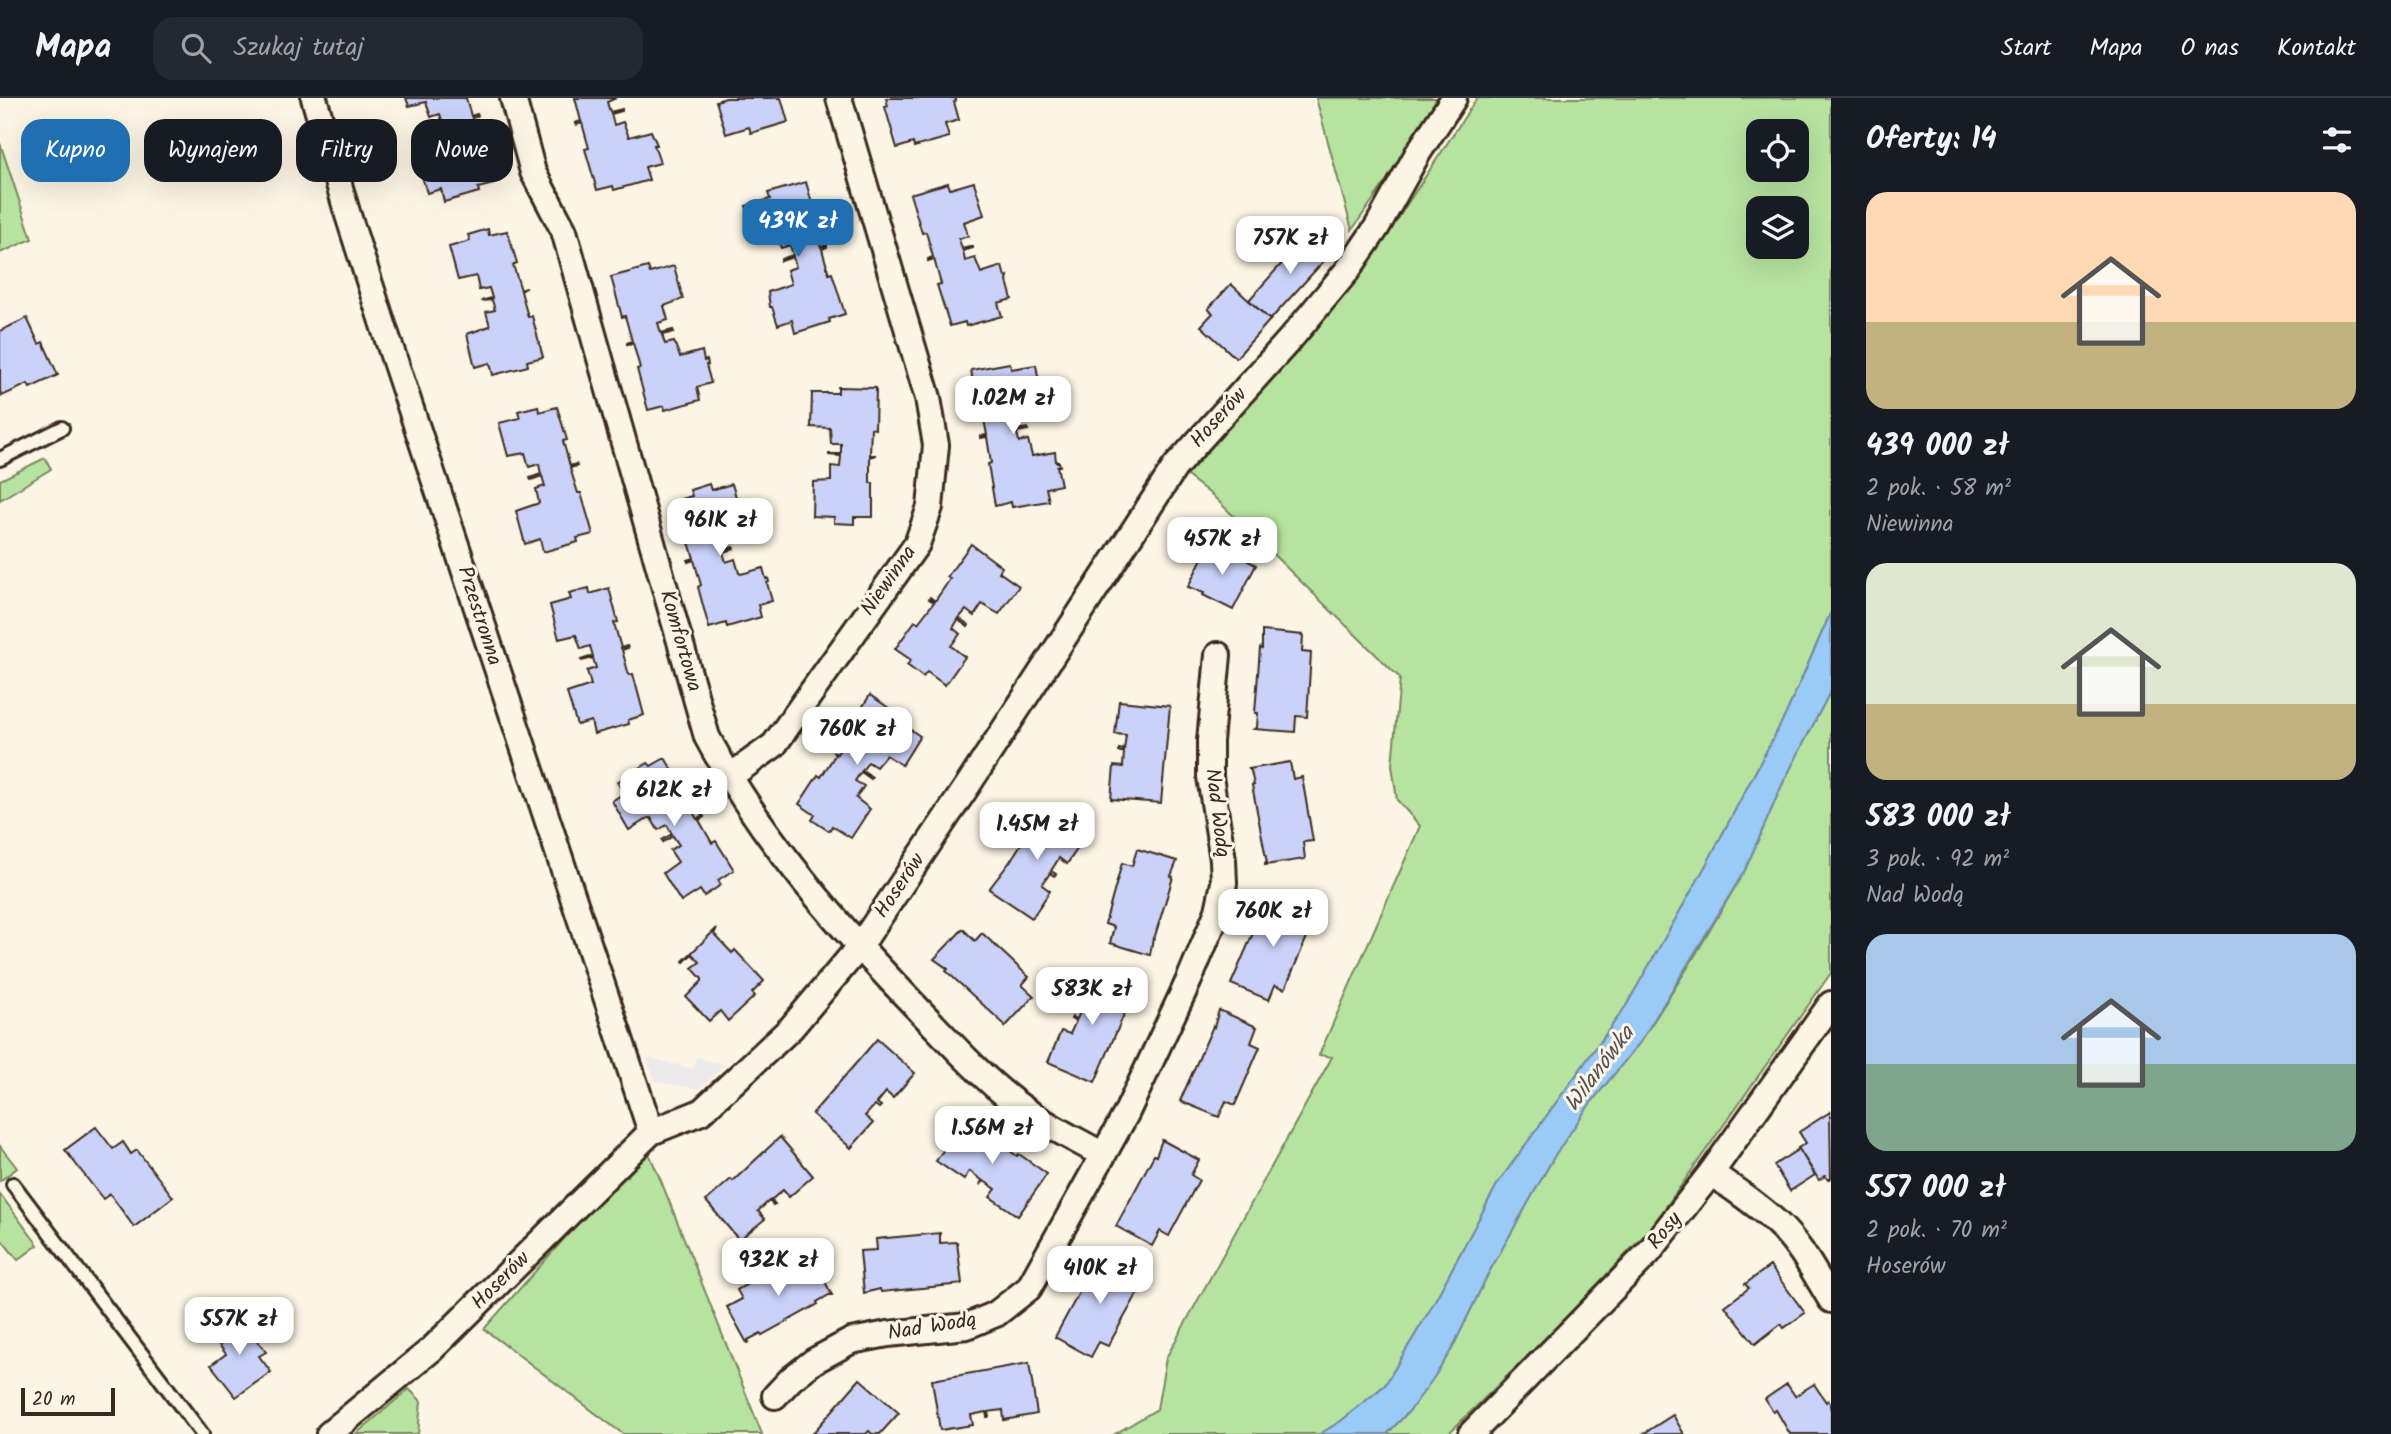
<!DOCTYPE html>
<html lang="pl">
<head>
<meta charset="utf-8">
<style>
  :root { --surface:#171b24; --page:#242831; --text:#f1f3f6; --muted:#9ea1a6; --line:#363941; --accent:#1f6fb2 }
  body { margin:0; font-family:Kalam,sans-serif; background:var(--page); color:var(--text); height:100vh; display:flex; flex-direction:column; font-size:26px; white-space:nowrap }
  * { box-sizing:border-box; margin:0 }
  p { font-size:23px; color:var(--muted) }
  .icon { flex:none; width:38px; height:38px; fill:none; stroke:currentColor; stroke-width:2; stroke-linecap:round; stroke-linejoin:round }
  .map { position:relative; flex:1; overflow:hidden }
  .details { display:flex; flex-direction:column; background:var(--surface); width:560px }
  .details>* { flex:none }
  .guide { position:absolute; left:21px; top:21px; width:665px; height:63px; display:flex; gap:14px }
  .fabs { position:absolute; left:1746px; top:21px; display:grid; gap:14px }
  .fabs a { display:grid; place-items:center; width:63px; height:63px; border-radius:14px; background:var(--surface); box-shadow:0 7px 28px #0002; font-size:35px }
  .scale { position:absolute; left:21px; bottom:18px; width:94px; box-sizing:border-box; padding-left:7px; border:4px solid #3b2a1e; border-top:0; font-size:19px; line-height:24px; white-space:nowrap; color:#3b2a1e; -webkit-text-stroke:5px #fcf5e5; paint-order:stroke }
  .price { position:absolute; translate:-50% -60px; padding:0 16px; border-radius:14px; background:#fff; color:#222; font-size:23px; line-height:46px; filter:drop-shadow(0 2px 4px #0008) }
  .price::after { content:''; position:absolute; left:50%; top:42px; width:21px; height:16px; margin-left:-10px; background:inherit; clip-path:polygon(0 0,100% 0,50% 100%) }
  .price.active { background:var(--accent); color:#fff }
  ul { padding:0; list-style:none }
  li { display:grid; align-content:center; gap:14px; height:371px; padding:0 35px }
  li span { display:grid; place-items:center; height:217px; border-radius:21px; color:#555 }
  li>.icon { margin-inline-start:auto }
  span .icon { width:126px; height:126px; fill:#fffc; stroke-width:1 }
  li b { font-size:30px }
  h2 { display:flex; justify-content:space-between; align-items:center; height:84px; padding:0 35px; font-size:30px }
  .tag { padding:0 24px; border-radius:21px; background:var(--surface); box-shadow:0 7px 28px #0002; font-size:24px; line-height:63px }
  .tag.active { background:var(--accent); color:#fff }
  header { display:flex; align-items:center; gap:42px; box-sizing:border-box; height:98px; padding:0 35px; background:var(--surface); border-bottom:2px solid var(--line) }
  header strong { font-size:33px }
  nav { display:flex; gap:38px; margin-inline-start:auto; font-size:24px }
  .search { width:490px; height:63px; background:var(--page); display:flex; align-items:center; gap:18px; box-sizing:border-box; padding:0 24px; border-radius:21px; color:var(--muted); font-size:26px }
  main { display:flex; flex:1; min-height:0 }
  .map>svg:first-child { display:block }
</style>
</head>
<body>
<header>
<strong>Mapa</strong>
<div class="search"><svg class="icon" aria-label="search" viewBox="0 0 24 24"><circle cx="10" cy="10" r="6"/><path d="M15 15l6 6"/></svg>Szukaj tutaj</div>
<nav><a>Start</a><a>Mapa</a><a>O nas</a><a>Kontakt</a></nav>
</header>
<main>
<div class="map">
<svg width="1831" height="1336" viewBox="0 0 1831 1336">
  <rect width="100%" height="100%" fill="#fcf5e5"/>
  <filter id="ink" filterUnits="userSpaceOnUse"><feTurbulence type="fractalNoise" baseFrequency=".0143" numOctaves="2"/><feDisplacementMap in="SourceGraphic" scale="14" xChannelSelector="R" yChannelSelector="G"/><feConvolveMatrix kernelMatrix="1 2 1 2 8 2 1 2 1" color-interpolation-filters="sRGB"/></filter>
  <g filter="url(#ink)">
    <polygon fill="#edeaeb" points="646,959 693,971 696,959 725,967 699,991 655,983"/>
    <g fill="#b7e3a0" stroke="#79865f" stroke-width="2" fill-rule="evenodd">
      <polygon points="1316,0 1444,0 1352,132"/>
      <path d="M1477,0h354v514l-45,102 -81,153 -79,139 -128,177 -68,127 -45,75 -44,36 -21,13h-205l42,-25 9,-51 166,-301 -13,-2 101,-229 -23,-26 -5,-35 8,-87 -187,-182 -27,-21 176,-202zM1759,33h38v39h-38zM1759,110h38v39h-38z"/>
      <polygon points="0,45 32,141 0,155"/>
      <polygon points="45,360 51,371 0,402 0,382"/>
      <polygon points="1831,592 1831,875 1651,1130 1555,1231 1448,1336 1387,1336 1411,1311 1452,1251 1488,1176 1555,1057 1589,1007 1641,943 1690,866 1745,772 1782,687"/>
      <polygon points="0,1048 17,1070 0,1083"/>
      <polygon points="647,1051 661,1083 762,1336 623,1336 484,1231 587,1115"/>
      <polygon points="0,1096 38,1147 18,1162 0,1140"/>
      <polygon points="409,1291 421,1303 418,1336 356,1336"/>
    </g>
    <polygon fill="#9acaf6" stroke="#748aa0" stroke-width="2" points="1831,514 1831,592 1782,687 1745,772 1641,943 1589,1007 1555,1057 1488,1176 1452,1251 1435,1278 1411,1311 1387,1336 1320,1336 1341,1323 1385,1287 1430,1212 1498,1085 1626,908 1705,769 1786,616"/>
    <g fill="#cbd2fa" stroke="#3b2a1e" stroke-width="2">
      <polygon points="406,0 466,0 471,18 477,16 478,18 472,20 479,45 483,44 494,86 478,90 479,94 444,104 441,91 427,95 417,62 439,56 441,54 437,40 446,38 443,28 432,31 443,26 440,16 431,19 426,4 409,8"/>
      <polygon points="575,0 616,0 607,4 610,14 622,11 622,13 611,16 614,27 623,24 629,39 651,33 657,47 654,47 660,65 645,69 649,82 614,92 613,88 597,92 585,51 589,50 582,25 576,27 575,25 581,23"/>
      <polygon points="726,0 781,0 788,24 751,35 749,29 726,36 716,3"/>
      <polygon points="886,0 956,0 956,3 954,4 959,22 945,26 949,39 914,49 913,45 897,50 885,9 888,8"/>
      <polygon points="806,84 817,123 814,124 821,149 827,147 827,149 822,151 829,176 832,175 845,216 829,221 830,224 795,235 792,222 778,227 772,209 770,209 768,194 791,186 787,172 796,169 793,159 781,163 781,161 793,157 790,147 781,150 775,135 756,141 746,108 770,101 768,95"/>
      <polygon points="974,84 984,117 964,124 968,138 959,141 962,151 973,148 973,150 963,153 965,163 975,160 981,175 1002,168 1005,179 1008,178 1007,183 1012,201 998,205 1002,218 966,228 965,224 950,228 937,187 941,186 934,161 928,163 928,161 933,159 926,134 922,135 910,96 948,85 950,91"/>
      <polygon points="488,131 489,137 507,133 517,165 513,167 521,192 526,190 521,193 528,219 532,218 543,259 527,263 528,268 493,277 490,265 475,269 467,236 490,228 486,214 495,212 492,202 481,203 492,200 489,190 479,192 476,178 458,182 449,149 470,143 468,137"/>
      <polygon points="1310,134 1332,154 1270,222 1249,202"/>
      <polygon points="674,168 683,201 664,208 668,222 658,225 661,235 673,232 674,234 662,237 665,246 674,244 680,259 702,253 704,263 707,262 708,267 706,267 711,285 697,289 700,302 665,312 664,308 648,312 637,271 640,270 633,245 627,246 627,245 632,243 625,218 622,219 611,179 648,169 650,175"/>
      <polygon points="1231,186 1270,222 1236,260 1201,228 1213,215 1208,211"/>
      <polygon points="27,220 39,246 43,244 58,277 30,290 28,286 2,298 0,293 0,233"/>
      <polygon points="1010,265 1011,271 1036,267 1042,301 1022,306 1024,320 1015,322 1016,332 1027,330 1028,332 1017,334 1019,344 1028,342 1032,358 1055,354 1056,364 1059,364 1060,368 1057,368 1061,387 1046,390 1049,403 1012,409 1011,404 995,408 988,366 991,365 987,339 980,340 980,338 987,337 982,311 978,312 971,272"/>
      <polygon points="838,289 876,290 875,331 871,330 870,357 876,357 870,359 870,385 873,385 873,419 854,419 854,426 834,425 834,419 812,418 813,384 831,383 831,368 840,369 841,358 829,357 829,356 841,356 841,346 831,346 830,330 811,329 812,295 838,295"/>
      <polygon points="538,308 539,314 557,309 567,342 563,343 570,368 576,366 577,368 570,370 578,395 581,395 593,436 577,440 578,444 543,454 540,441 525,446 516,413 539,405 536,391 545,388 542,378 531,382 530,380 541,376 539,366 529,369 525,355 508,358 499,325 520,320 518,313"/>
      <polygon points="709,386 711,392 732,386 742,419 725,425 729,439 719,442 722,452 733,449 734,451 723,454 726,464 735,461 739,475 741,476 763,470 766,481 768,480 769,484 767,485 772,503 758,507 761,519 727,529 726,525 709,530 698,489 701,487 694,462 688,464 688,462 694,460 686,435 683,436 674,403 692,398 690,392"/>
      <polygon points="971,446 1002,469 999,474 1019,488 999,516 982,506 974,518 966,512 959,520 969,527 968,529 958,522 953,530 960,536 951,548 965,559 945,587 927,574 923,579 907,567 911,562 895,551 915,523 918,525 934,504 929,501 930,499 935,503 950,481 947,479"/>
      <polygon points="1226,451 1256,467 1233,512 1203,497 1204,495 1188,489 1206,452 1221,460"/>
      <polygon points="589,490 590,496 609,490 618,524 614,525 621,550 627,548 628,550 622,552 629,577 633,576 644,617 628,622 629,626 594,636 591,623 577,627 567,595 591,587 587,573 596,570 593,560 582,563 581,562 593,558 590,548 581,551 576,537 559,541 550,507 571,501 569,495"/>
      <polygon points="1262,533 1303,537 1302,554 1311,555 1307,619 1296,618 1295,634 1254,631 1257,629 1258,615 1255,615 1260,550 1262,551"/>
      <polygon points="870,597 902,619 899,624 920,638 902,667 886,657 876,669 868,664 862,673 872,679 871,681 861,674 855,683 864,688 856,700 870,711 851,740 832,728 829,733 812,722 815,717 799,706 818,677 821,679 835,657 832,653 837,656 851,634 848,632"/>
      <polygon points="1119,603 1170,608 1161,705 1111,701 1114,668 1123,669 1124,654 1119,654 1119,651 1124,652 1126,637 1115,636"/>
      <polygon points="665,660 687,696 684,698 697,721 703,717 704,719 699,722 712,745 716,743 734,772 718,782 721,787 704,798 700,792 681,804 663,775 678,764 670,752 679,747 673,738 663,744 662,742 672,736 667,727 658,732 651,720 648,720 629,732 612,703 624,695 617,684 648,665 651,668"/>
      <polygon points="1290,664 1293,681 1302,679 1313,743 1303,744 1305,761 1265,767 1265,765 1267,765 1252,687 1254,687 1251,673 1249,671"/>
      <polygon points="1044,710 1086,738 1067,766 1059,760 1051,773 1056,776 1054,778 1050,775 1042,787 1050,793 1032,820 989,791 1009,765"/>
      <polygon points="1137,751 1177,763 1171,778 1173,779 1154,841 1153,840 1150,857 1110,845 1114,829 1105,826 1122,765 1132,768"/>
      <polygon points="1270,796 1308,813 1301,828 1310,832 1285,891 1275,887 1269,902 1231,886 1263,812 1265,812"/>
      <polygon points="717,830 714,836 732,855 735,852 764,883 752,895 755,898 728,923 720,913 709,923 686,899 702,883 702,881 692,870 700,864 692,856 684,864 683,863"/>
      <polygon points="963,831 975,843 982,835 1029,879 1022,887 1034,898 1005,929 1004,926 946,873 948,871 934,861"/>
      <polygon points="1087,873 1134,893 1095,984 1048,964 1061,933 1070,936 1076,923 1071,921 1072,919 1077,921 1083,907 1073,903"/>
      <polygon points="1219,912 1257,929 1251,945 1260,949 1235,1007 1226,1003 1219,1019 1180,1003 1213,928 1214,929"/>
      <polygon points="877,941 915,975 893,1000 886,994 877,1005 881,1008 879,1010 875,1007 865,1018 873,1025 851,1050 812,1016"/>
      <polygon points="1830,1014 1831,1080 1828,1082 1825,1078 1819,1082 1798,1050 1806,1045 1799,1034"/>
      <polygon points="965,1020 1017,1058 1019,1056 1047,1076 1018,1118 990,1099 996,1091 984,1083 980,1087 982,1082 969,1073 964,1082 936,1063"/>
      <polygon points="96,1029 113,1051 123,1044 131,1056 137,1052 173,1099 134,1129 110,1096 103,1101 65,1052"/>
      <polygon points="780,1039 813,1078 789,1099 783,1092 771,1102 775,1106 773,1107 769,1103 758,1113 765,1121 739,1142 706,1103 731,1081 733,1083"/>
      <polygon points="1162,1042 1199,1062 1191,1077 1199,1082 1169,1138 1160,1133 1152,1148 1116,1128 1154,1057 1156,1058"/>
      <polygon points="1799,1051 1815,1077 1790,1093 1774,1067"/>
      <polygon points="940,1135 940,1145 957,1144 962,1186 881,1194 880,1191 864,1195 860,1153 877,1152 876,1141"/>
      <polygon points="1102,1153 1138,1173 1130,1188 1139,1193 1108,1248 1099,1244 1091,1259 1055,1239 1094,1167 1095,1168"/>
      <polygon points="793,1160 798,1169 813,1161 832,1197 829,1197 817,1204 818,1206 762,1237 761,1235 748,1242 749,1244 747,1245 727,1209 742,1201 737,1192"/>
      <polygon points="1770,1168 1805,1215 1784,1230 1781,1226 1755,1246 1725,1208 1749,1190 1745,1186"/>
      <polygon points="231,1218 243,1234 248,1230 266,1254 259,1258 271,1274 236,1299 211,1267 226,1256 209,1234"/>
      <polygon points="1029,1265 1037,1316 1004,1322 1003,1312 988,1314 989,1319 987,1319 986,1314 971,1317 973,1327 940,1332 932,1282"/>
      <polygon points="860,1281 899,1315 880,1336 872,1336 869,1333 866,1336 812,1336"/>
      <polygon points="1787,1286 1795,1298 1814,1286 1826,1304 1828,1302 1831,1307 1831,1336 1790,1336 1776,1312 1773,1314 1765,1301"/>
      <polygon points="1673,1317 1684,1336 1643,1336"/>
    </g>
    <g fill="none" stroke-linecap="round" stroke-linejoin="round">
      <g stroke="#3b2a1e" stroke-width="18">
        <g id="lane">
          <polyline points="0,361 62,330"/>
          <polyline points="13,1086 202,1336"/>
        </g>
      </g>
      <g stroke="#3b2a1e" stroke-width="30">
        <g id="street">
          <polyline points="314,0 347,114 385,233 651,1034"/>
          <path d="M513,0l20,74 31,59 143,506c55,103 134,192 214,275 34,35 68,74 109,101 23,16 49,28 73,42"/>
          <polyline points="729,679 774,647 917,446 930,409 936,347 928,300 839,0"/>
          <path d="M1711,1075c23,16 46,31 66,50 23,21 38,51 54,77"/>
          <polyline points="775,1298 791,1281 814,1263 851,1243 888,1236 967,1228 996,1216 1029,1190 1126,1016 1189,882 1218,813 1224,785 1223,762 1210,679 1210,643 1218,557"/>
          <polyline points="329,1336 432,1251 651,1034 701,1014 791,930 860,848 968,687 1175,369 1292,239 1347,173 1377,129 1418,55 1454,0"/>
          <polyline points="1471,1336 1649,1154 1711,1075 1831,906"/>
        </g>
      </g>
      <use href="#lane" stroke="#fcf5e5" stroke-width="12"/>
      <use href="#street" stroke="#fcf5e5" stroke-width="24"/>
    </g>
  </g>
  <g text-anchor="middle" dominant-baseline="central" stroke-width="6" stroke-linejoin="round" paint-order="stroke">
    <g font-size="21" fill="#3b2a1e" stroke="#fcf5e5">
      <text transform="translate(1219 320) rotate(-48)">Hoserów</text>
      <text transform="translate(889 483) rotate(-55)">Niewinna</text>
      <text transform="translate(479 518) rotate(72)">Przestronna</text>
      <text transform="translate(680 543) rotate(74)">Komfortowa</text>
      <text transform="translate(1217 715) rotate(83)">Nad Wodą</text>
      <text transform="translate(900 788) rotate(-56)">Hoserów</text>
      <text transform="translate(1665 1133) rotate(-51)">Rosy</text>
      <text transform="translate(501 1183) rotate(-45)">Hoserów</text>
      <text transform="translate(932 1229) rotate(-9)">Nad Wodą</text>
    </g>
    <g font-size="23" font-style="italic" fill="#535254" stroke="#fcf5e5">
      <text transform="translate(1600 971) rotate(-53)">Wilanówka</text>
    </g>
  </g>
</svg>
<div class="fabs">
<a><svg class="icon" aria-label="locate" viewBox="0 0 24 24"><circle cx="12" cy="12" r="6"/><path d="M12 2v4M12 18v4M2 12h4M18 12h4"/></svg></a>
<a><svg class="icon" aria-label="layers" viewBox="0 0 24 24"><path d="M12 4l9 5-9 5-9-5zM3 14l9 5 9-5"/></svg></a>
</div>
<div class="scale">20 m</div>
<b class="price active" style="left:798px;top:161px">439K zł</b>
<b class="price" style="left:1290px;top:178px">757K zł</b>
<b class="price" style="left:1013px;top:338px">1.02M zł</b>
<b class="price" style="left:720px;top:460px">961K zł</b>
<b class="price" style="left:1222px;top:479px">457K zł</b>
<b class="price" style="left:857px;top:669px">760K zł</b>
<b class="price" style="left:674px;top:730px">612K zł</b>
<b class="price" style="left:1037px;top:764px">1.45M zł</b>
<b class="price" style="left:1273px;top:851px">760K zł</b>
<b class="price" style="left:1092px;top:929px">583K zł</b>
<b class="price" style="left:992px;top:1068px">1.56M zł</b>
<b class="price" style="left:778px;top:1200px">932K zł</b>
<b class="price" style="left:1100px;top:1208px">410K zł</b>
<b class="price" style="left:239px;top:1259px">557K zł</b>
<div class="guide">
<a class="tag active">Kupno</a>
<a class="tag">Wynajem</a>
<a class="tag">Filtry</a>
<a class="tag">Nowe</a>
</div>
</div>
<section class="details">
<h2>Oferty: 14<svg class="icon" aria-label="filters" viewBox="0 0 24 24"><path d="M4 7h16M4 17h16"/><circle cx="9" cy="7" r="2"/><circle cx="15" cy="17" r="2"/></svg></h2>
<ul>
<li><span style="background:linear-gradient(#ffd9b3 60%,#c2b280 0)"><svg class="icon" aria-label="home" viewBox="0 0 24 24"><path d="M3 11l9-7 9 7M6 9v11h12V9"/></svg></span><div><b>439 000 zł</b><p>2 pok. · 58 m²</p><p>Niewinna</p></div></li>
<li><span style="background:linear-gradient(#dfe7d0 65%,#c2b280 0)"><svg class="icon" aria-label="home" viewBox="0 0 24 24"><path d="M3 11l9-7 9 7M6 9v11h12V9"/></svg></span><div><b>583 000 zł</b><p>3 pok. · 92 m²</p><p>Nad Wodą</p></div></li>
<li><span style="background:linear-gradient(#a9c7e8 60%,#7fa58c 0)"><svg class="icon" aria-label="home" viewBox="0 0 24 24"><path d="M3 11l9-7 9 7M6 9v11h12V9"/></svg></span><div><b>557 000 zł</b><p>2 pok. · 70 m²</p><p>Hoserów</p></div></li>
</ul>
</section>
</main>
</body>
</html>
